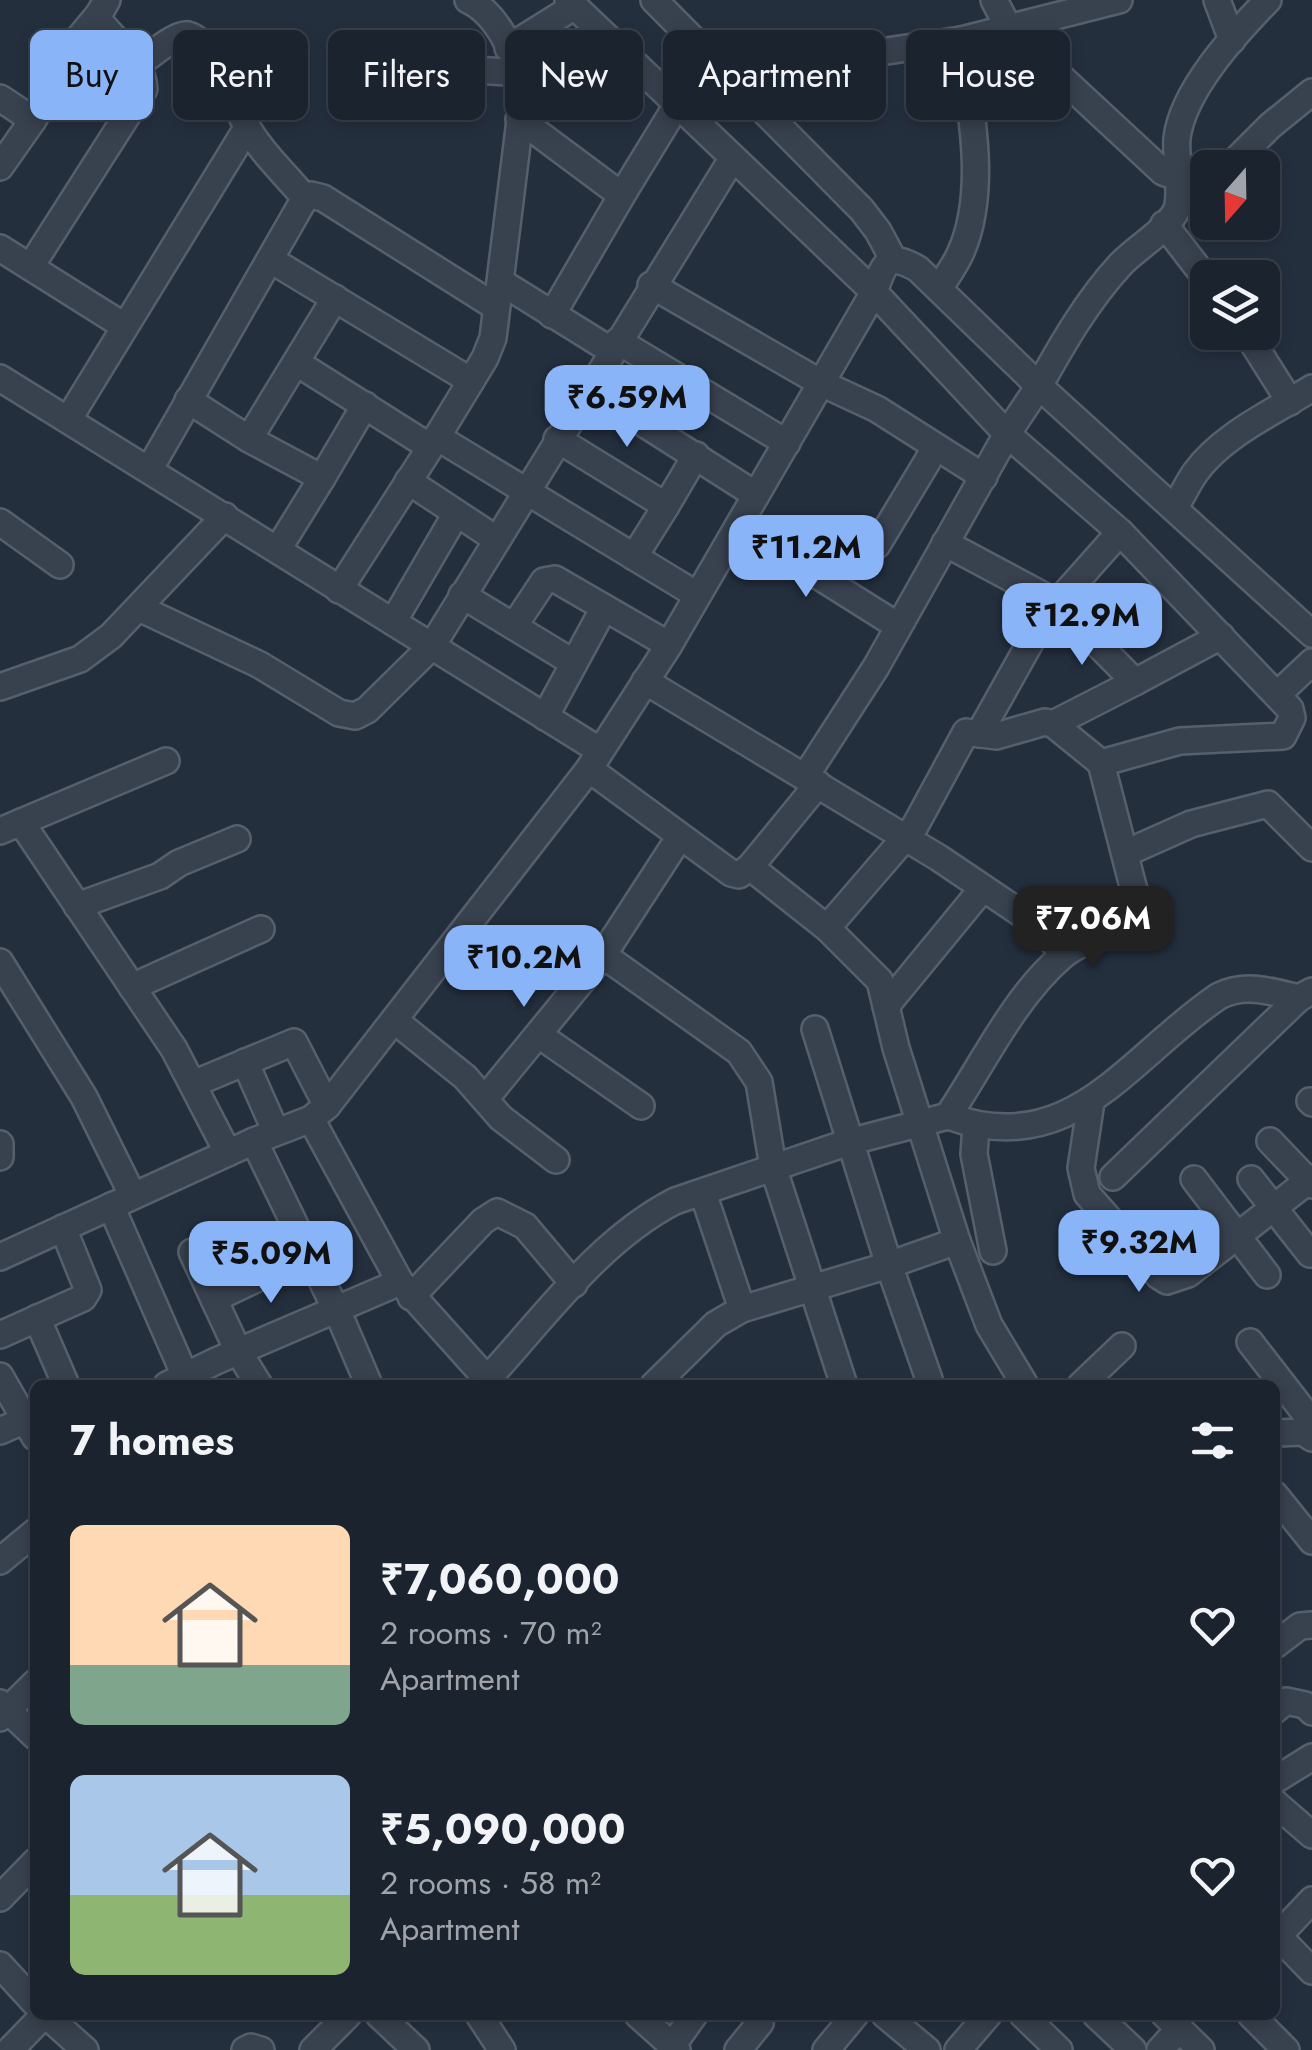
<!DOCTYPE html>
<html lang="en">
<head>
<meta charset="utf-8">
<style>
  :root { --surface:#1b232e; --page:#282f3a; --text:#f1f3f6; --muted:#a0a4aa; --line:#39404a; --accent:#8ab4f8 }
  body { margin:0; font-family:Jost,sans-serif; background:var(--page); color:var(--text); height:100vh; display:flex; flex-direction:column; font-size:38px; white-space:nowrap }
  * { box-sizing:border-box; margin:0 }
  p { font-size:32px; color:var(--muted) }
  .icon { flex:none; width:55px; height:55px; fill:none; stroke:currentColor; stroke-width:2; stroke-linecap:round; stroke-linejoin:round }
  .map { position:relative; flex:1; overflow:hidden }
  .side { position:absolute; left:30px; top:1380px; width:1250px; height:640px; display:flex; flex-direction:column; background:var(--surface); border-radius:15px; box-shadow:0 5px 15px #0003,0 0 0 2px var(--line) }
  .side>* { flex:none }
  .top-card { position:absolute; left:30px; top:30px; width:1252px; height:90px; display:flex; gap:20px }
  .needle { width:65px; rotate:200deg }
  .controls { position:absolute; left:1190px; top:150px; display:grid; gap:20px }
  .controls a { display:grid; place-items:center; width:90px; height:90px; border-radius:15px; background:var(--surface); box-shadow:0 5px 15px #0003,0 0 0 2px var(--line); font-size:50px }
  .price { position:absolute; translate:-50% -85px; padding:0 22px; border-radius:20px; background:var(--accent); color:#111; font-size:32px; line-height:65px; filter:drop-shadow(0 2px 5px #0008) }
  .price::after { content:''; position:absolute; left:50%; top:60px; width:30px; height:22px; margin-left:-15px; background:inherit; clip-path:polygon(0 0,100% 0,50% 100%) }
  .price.selected { background:#222; color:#fff }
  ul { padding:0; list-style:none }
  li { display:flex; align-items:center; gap:30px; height:250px; padding:0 40px }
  li span { display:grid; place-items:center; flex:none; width:280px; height:200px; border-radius:15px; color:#555 }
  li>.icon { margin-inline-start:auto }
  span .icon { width:120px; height:120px; fill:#fffc; stroke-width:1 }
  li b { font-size:42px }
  h2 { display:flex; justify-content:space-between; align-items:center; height:120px; padding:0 40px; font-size:42px }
  .pill { padding:0 35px; border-radius:15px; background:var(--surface); box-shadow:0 5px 15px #0003,0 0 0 2px var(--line); font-size:35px; line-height:90px }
  .pill.selected { background:var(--accent); color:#111 }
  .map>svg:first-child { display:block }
</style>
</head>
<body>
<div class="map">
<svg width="1312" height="2050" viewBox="0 0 1312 2050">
  <rect width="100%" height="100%" fill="#242f3e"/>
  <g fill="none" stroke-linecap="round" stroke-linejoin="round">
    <g stroke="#565f6c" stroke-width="30">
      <g id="minor">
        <polyline points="568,0 874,292 1007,434 1120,532 1290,709 1292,718 1283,736 1180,741 1101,763 1053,724 1045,722 996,736 966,732 915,826 827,928"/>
        <polyline points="654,0 862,210 878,231 893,259"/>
        <polyline points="994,0 1009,29 1163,172 1177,177 1208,176"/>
        <polyline points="1217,0 1232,40"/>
        <polyline points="508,48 575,6"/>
        <path d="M136,66c10,-7 41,-34 52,-31 26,6 47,69 58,90 14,26 40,50 59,73"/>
        <polyline points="415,66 521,73"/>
        <polyline points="725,75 961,40 1119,0"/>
        <polyline points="0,98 33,120"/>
        <polyline points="519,119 613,189 625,190 677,105"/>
        <polyline points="0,167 33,120 79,38 99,14"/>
        <polyline points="1228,168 1270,126 1312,92"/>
        <polyline points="1164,224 1208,281"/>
        <polyline points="0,248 124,326"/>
        <polyline points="271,260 471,381"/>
        <path d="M31,266l113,-177c0,-23 -29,-49 -43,-66l-2,-9 8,-14"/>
        <polyline points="501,282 612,351"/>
        <polyline points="651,285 821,383 877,409 984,477"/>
        <path d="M940,287c7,-11 15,-22 20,-33 29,-62 10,-149 1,-214"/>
        <polyline points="552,315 625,190"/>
        <polyline points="1246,332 1290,402"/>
        <polyline points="618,341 787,443"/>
        <polyline points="297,363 430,447"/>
        <polyline points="0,378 599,750"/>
        <polyline points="188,400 249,439 322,478 365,405"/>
        <polyline points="621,409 756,495"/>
        <polyline points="68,420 247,128"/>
        <polyline points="437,437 697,595"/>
        <polyline points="249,439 335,298"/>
        <polyline points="557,439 666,506 696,455"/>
        <polyline points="149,470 305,198 311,195 323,198 496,307"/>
        <polyline points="408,481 496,539"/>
        <path d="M1175,507c7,-11 13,-24 20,-34 27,-38 79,-61 117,-85"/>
        <polyline points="0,522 60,565"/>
        <polyline points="732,537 801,565 898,626"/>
        <polyline points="945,543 1057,603 1135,682 1053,724"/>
        <polyline points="877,545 936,447"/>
        <polyline points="278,549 322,478"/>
        <polyline points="634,557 666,506"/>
        <path d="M339,590l98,-153 48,-79 8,-20 30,-242c-3,-33 -23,-81 -55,-96"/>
        <polyline points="462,595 574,663"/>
        <polyline points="139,608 260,665 339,713 355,716 367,710 432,646 732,159"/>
        <polyline points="393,622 456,514"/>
        <polyline points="514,626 544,581 555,579 669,645"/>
        <polyline points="645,681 939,858 1038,925 1064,954"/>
        <polyline points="1135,682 1221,636"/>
        <polyline points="0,687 80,659 111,636 225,516"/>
        <polyline points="1277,695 1312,662"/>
        <polyline points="545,717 604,608"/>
        <polyline points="979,734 1031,641 1057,603 1120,532"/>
        <polyline points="589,769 731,873 739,875 750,867 818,784"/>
        <polyline points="805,777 876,667 1007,434 1039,386 1312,634"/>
        <polyline points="21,822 174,1049 228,1153"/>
        <polyline points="0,831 166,761"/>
        <polyline points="1126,853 1191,824 1268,804 1312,848"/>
        <polyline points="750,867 827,928 880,981 896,1048 957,1241 989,1325 1025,1385"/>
        <polyline points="77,906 160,876 179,863 237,839"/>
        <polyline points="603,955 739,1052 759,1082 773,1167 844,1385"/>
        <polyline points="0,962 84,1097 133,1196"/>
        <polyline points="132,987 261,929"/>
        <polyline points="886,1006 983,888"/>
        <polyline points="394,1020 465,1077 501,1118 556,1160"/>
        <polyline points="815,1029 889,1265 929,1379"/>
        <polyline points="539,1035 641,1106"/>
        <polyline points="245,1062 276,1132"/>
        <polyline points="193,1084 294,1042 327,1106"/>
        <polyline points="485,1099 603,955 679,838"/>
        <polyline points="1310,1101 1312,1103"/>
        <polyline points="1091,1102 1081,1168 1087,1194 1159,1276 1167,1281 1188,1274 1312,1178"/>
        <path d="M948,1116c125,45 180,-59 271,-120 27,-13 51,-5 80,2l13,-7"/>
        <polyline points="311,1119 400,1282 487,1379"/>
        <polyline points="976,1126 974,1154 993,1251"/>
        <polyline points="254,1141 343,1324 369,1385"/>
        <polyline points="1270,1141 1312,1185"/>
        <polyline points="0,1144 0,1157"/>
        <polyline points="1113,1177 1299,998"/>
        <polyline points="1194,1179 1267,1275"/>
        <polyline points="1251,1179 1310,1254"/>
        <polyline points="703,1193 742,1309"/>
        <polyline points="111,1206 189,1385"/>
        <polyline points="192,1252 238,1351 259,1385"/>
        <path d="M0,1257l254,-116 57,-22 16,-13 262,-337 80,-124 205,-353c10,-28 13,-41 44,-23l121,117c24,-43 48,-85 81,-121 16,-17 42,-31 55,-52 9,-14 0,-55 2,-75 6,-48 58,-104 91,-138"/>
        <polyline points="411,1297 483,1221 497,1212 525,1226 574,1284"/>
        <polyline points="214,1299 310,1253"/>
        <polyline points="37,1318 66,1385"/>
        <polyline points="0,1335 83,1298 88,1290 63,1228"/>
        <polyline points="1250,1342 1312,1422"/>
        <polyline points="0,1376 35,1437"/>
        <polyline points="167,1385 216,1361 400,1282"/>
        <path d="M482,1385c59,-63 115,-144 193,-184l174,-59 99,-26c35,-52 65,-117 113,-159 27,-24 65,-21 74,-63l-34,-131"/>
        <polyline points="654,1385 716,1324 742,1309 889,1265 957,1241"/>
        <polyline points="1081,1385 1122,1346"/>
        <polyline points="0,1431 25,1420"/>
        <polyline points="1277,1433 1303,1432 1312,1438"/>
        <polyline points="1275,1495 1312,1541"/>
        <polyline points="0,1561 35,1532"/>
        <polyline points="1275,1645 1300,1626 1312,1625"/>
        <polyline points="0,1703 35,1736"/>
        <polyline points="1275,1710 1286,1701 1305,1705 1312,1712"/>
        <polyline points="0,1718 35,1683"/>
        <polyline points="1275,1780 1312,1757"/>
        <polyline points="1275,1803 1312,1835"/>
        <polyline points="0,1898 35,1862"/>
        <polyline points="1312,1900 1278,1936 1312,1971"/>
        <polyline points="0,1965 35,2003"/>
        <polyline points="46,2015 85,2050"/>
        <polyline points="379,2015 416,2050"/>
        <polyline points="479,2015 502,2050"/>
        <polyline points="638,2015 677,2050"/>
        <polyline points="885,2015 927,2050"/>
        <polyline points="1023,2015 1059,2050"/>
        <polyline points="1096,2015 1133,2050"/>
        <polyline points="1165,2015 1201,2050"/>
        <polyline points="1251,2015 1286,2050"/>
        <polyline points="672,2046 694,2015"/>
        <polyline points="10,2050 44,2015"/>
        <polyline points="245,2050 251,2047 261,2050"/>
        <polyline points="313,2050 348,2015"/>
        <polyline points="738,2050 760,2023 756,2015"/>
        <polyline points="826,2050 855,2015"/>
        <polyline points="958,2050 988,2015"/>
        <polyline points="1160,2050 1179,2029"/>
      </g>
    </g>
    <use href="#minor" stroke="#38414e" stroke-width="25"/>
  </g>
</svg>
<div class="controls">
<a><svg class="needle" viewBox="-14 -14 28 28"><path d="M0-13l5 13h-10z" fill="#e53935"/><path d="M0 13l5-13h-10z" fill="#a0a4aa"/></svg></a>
<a><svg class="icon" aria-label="layers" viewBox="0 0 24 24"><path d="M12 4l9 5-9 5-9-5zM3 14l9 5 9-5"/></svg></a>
</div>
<b class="price" style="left:627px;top:450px">₹6.59M</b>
<b class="price" style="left:806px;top:600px">₹11.2M</b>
<b class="price" style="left:1082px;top:668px">₹12.9M</b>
<b class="price selected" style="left:1093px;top:971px">₹7.06M</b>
<b class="price" style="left:524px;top:1010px">₹10.2M</b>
<b class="price" style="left:1139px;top:1295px">₹9.32M</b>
<b class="price" style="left:271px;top:1306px">₹5.09M</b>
<div class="top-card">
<a class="pill selected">Buy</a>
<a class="pill">Rent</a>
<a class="pill">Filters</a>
<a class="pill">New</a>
<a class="pill">Apartment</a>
<a class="pill">House</a>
</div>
<section class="side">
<h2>7 homes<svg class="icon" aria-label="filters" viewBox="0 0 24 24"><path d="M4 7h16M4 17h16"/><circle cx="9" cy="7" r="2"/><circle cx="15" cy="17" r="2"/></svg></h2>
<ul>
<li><span style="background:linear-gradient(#ffd9b3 70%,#7fa58c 0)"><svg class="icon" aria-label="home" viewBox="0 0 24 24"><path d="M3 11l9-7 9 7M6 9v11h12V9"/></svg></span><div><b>₹7,060,000</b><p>2 rooms · 70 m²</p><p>Apartment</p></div><svg class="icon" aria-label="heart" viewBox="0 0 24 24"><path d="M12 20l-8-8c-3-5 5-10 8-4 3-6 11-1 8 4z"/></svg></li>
<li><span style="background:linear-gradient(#a9c7e8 60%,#8fb573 0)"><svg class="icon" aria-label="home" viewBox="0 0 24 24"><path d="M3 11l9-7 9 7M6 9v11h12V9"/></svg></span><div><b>₹5,090,000</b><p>2 rooms · 58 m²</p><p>Apartment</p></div><svg class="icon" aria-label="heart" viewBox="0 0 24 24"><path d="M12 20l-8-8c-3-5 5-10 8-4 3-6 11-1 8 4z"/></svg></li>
</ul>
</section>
</div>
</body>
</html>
